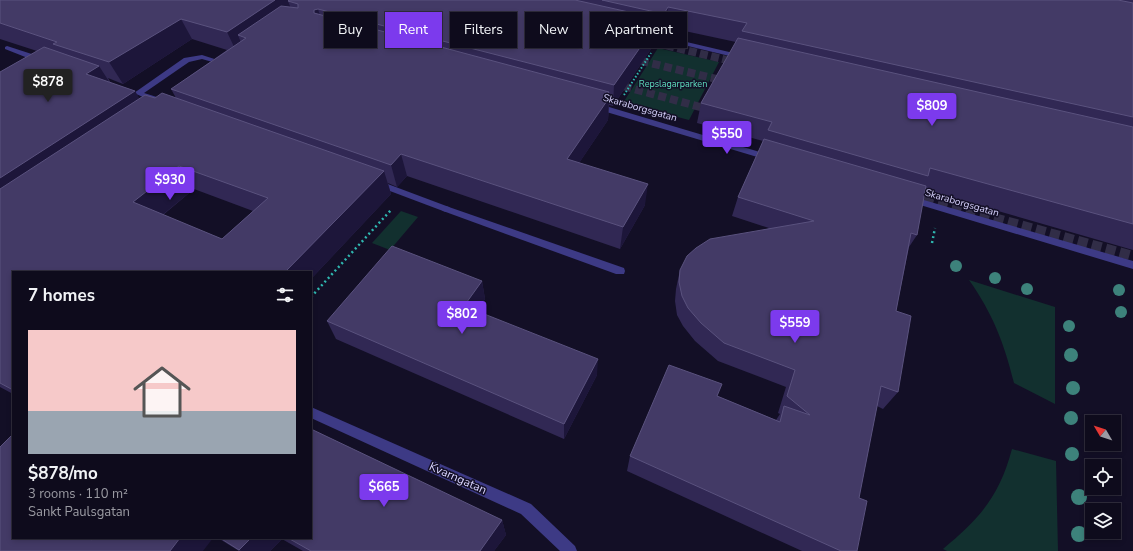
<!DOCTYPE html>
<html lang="en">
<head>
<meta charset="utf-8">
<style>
  :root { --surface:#0e0b1c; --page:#1c1929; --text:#f1f3f6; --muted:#9b9ba3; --line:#2e2b3b; --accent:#7c3aed }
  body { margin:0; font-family:"Nunito Sans",sans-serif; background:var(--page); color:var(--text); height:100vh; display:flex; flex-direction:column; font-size:15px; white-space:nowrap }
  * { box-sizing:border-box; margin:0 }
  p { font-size:13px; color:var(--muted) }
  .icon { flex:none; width:22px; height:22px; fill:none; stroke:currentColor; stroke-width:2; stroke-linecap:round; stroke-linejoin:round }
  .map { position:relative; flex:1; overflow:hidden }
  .drawer { position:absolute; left:12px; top:271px; width:300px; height:268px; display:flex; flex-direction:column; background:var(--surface); border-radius:0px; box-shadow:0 2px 6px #0003,0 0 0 1px var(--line) }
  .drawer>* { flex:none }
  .guide { position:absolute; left:324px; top:12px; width:380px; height:36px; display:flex; gap:8px }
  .needle { width:26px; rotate:309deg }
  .tools { position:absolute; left:1085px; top:415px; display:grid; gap:8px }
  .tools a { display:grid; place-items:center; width:36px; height:36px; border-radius:0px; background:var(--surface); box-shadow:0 2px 6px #0003,0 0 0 1px var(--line); font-size:20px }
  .price { position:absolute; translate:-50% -34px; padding:0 9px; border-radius:4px; background:var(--accent); color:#fff; font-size:13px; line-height:26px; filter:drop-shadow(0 1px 2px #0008) }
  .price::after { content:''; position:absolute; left:50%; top:24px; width:12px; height:9px; margin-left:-6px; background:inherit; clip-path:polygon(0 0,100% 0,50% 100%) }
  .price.selected { background:#222; color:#fff }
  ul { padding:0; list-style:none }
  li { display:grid; align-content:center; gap:8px; height:212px; padding:0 16px }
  li span { display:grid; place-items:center; height:124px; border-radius:0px; color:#555 }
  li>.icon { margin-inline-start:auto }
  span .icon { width:72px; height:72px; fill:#fffc; stroke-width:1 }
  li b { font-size:17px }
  h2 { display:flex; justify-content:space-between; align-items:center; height:48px; padding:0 16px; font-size:17px }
  .tag { padding:0 14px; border-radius:0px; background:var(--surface); box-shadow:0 2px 6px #0003,0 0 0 1px var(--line); font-size:14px; line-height:36px }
  .tag.selected { background:var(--accent); color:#fff }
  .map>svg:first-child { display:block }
</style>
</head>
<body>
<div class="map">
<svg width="1133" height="551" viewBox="0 0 1133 551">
  <rect width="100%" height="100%" fill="#130f26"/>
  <g fill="#12302f">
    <polygon points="658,48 719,62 689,120 623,103"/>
    <polygon points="401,211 418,217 390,250 372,243"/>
    <path d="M969,280l86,27v97l-41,-21c-10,-40 -21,-69 -45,-103z"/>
    <path d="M1012,449l44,12 2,90h-111l-4,-2c37,-31 56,-52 69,-100z"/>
  </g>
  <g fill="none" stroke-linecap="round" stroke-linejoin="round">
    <polyline stroke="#312d47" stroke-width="8" stroke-dasharray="8 3.5" stroke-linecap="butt" points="644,40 739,63"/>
    <polyline stroke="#312d47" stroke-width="10" stroke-dasharray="10 4.5" stroke-linecap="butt" points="910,195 1133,256"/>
    <g stroke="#312d47" stroke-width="8" stroke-dasharray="8 4" stroke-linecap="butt">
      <polyline points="629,58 729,82"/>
      <polyline points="612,83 715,111"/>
    </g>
    <polyline stroke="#2fb8b0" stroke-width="2" stroke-dasharray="1.5 2" stroke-linecap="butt" points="624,95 651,53"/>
    <g stroke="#2fb8b0" stroke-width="2.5" stroke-dasharray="2 3" stroke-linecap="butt">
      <polyline points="932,243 935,228"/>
      <polyline points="311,297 391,210"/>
    </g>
    <g fill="#3d3a85" fill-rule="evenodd">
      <polygon points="7,46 44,58 45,60 44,62 38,62 5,49 5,47"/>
      <polygon points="202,55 230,64 226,66 202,59 189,62 144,93 160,98 160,102 154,102 134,93 184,58"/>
      <polygon points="446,206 624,268 625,271 624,274 616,274 443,211 441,209 443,207"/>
    </g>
    <g fill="#3d3a85" fill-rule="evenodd">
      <polygon points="644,32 742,55 746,57 742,59 642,35 641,34"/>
      <polygon points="593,104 599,104 773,156 774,158 773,160 767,160 593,108"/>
      <polygon points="377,180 449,207 451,209 446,212 443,211 374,185 373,183"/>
      <polygon points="910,196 1133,261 1133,269 907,201 906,199"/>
      <polygon points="311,407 531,504 575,546 577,551 560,551 521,514 311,418"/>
    </g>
  </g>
  <g fill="#3d827b">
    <circle cx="956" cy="266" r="6"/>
    <circle cx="995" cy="278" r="6"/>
    <circle cx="1027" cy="289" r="6"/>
    <circle cx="1119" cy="290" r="6"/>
    <circle cx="1121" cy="312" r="6"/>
    <circle cx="1069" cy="326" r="6"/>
    <circle cx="1071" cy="355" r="7"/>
    <circle cx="1073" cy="388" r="7"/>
    <circle cx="1071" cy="418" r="7"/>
    <circle cx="1072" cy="454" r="7"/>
    <circle cx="1079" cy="497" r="8"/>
    <circle cx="1079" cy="534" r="8"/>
  </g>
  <g fill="#312854" fill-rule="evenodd">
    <path d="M0,0h1133v250l-208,-60 -8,45 -8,12 -13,64 2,81 -15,17 -6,-3 -18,92 -2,53h-55l-175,-80 3,-15 87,-60 59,24 4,-6 -2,-1 8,-26 -68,-26 -23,-20 -12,-15 -6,-11 -2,-14 1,-12 4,-19 89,-42 -37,-12 6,-19 25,-56 -66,-18 4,-20 35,-61 -70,-15 -5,7h-3l-1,6 -44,66 -4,-1 -1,15 -29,43 66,42 -25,44 -213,-73 -10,11 -9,-4 3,11 -80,85v-7h-298v122l-13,-7v-315l37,-21 -37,-12zM192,39l35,11 -56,39 5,9h-21l-16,1 -4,-8 -24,-8 -3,-5 15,6zM194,189l59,22 -31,28 -59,-24z"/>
    <polygon points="482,281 485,299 477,311 597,375 564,439 336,339 327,321"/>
    <polygon points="502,520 506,535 494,551 303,551 282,539 270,551 239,551 218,538 311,538"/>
  </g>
  <g fill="#1d163a">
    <polygon points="275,0 312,0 298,4 288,1 293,14 246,38 238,35 243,48 237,53 227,32"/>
    <polygon points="668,7 666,27 661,34 664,14"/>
    <polygon points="318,9 324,30 314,13 314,10"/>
    <polygon points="181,19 192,39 123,84 109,62"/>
    <polygon points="660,19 657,40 613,106 614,85"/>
    <polygon points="99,66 114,89 86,74"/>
    <polygon points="135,91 149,114 0,215 0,178"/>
    <polygon points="609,92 609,99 609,98 608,120 567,181 567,159"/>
    <polygon points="401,154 407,176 397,187 391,165"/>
    <polygon points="179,166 194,189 150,225 133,202"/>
    <polygon points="384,171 391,194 311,279 311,272 285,272"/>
    <polygon points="648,184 645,205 620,249 623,227"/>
    <polygon points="482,281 485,299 468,324 464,306"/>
    <polygon points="598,359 597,375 564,439 564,424"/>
    <polygon points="502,520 506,535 494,551 480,551"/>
    <polygon points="180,538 213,538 203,551 170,551"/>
    <polygon points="251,538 281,538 282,539 270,551 241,551 239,550"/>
  </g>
  <g fill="#433a66" stroke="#5a527e" fill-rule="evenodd">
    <polygon points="0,0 275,0 227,32 181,19 109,62 53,44 57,42 0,23"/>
    <polygon points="289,0 575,0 660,19 614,85 318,9 314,10 314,13 609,92 606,97 609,98 567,159 648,184 623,227 401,154 391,165 171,89 246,38 238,35 281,6 298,8 298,4 288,1"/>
    <polygon points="602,0 1118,0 1133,3 1133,117 742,31 747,23 668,7 664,14"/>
    <polygon points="738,38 1133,127 1133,224 930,168 928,176 768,130 772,122 701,103"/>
    <polygon points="44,47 99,66 86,74 135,91 0,178 0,72"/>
    <path d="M162,93l222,78 -99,101h-272v118l-13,-7v-194l145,-94 10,3zM179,166l89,32 -46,41 -89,-37z"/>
    <polygon points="764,139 926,186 917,235 911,233 896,311 911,316 898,392 881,386 859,498 867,501 857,551 841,551 630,456 669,365 722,384 717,396 780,422 784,406 810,415 787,396 795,370 724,343 701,323 688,308 682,296 679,282 680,270 687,256 696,248 710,239 814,221 738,197"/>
    <polygon points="392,246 482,281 464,306 598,359 564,424 327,321"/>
    <polygon points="311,429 502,520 480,551 311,551 288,538 311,538"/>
    <polygon points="13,434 13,538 89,538 92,540 93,538 180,538 170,551 0,551 0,447"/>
    <polygon points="220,538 251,538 239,550"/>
  </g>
  <g text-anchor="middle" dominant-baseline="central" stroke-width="3" stroke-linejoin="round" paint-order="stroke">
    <g font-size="9" fill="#5fe0c0" stroke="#130f26">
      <text x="673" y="84">Repslagarparken</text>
    </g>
    <g font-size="10" fill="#d9d4ff" stroke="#130f26">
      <text transform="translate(640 108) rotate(16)">Skaraborgsgatan</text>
      <text transform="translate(962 203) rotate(16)">Skaraborgsgatan</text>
    </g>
    <g font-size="12" fill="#d9d4ff" stroke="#130f26">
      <text transform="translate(458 478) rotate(24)">Kvarngatan</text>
    </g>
  </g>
</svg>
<div class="tools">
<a><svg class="needle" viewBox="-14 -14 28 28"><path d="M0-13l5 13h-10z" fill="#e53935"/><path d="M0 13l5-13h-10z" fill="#9b9ba3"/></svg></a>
<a><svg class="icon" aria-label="locate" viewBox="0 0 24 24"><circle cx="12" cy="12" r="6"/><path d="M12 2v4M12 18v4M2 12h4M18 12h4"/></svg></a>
<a><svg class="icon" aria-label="layers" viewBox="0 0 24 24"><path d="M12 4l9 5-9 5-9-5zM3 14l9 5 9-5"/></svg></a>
</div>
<b class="price selected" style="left:48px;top:103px">$878</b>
<b class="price" style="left:932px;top:127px">$809</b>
<b class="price" style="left:727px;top:155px">$550</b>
<b class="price" style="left:170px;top:201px">$930</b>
<b class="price" style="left:462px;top:335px">$802</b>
<b class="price" style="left:795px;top:344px">$559</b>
<b class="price" style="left:384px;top:508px">$665</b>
<div class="guide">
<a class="tag">Buy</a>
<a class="tag selected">Rent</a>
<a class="tag">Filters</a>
<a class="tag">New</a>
<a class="tag">Apartment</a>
</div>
<section class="drawer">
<h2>7 homes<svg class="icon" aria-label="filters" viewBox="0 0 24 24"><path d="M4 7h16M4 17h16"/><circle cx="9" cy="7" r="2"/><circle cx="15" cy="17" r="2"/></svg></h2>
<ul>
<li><span style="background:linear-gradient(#f6c9c9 65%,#9aa5b1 0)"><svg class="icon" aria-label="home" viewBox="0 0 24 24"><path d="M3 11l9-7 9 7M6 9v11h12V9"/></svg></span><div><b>$878/mo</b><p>3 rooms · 110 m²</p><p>Sankt Paulsgatan</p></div></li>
</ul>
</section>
</div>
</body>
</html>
